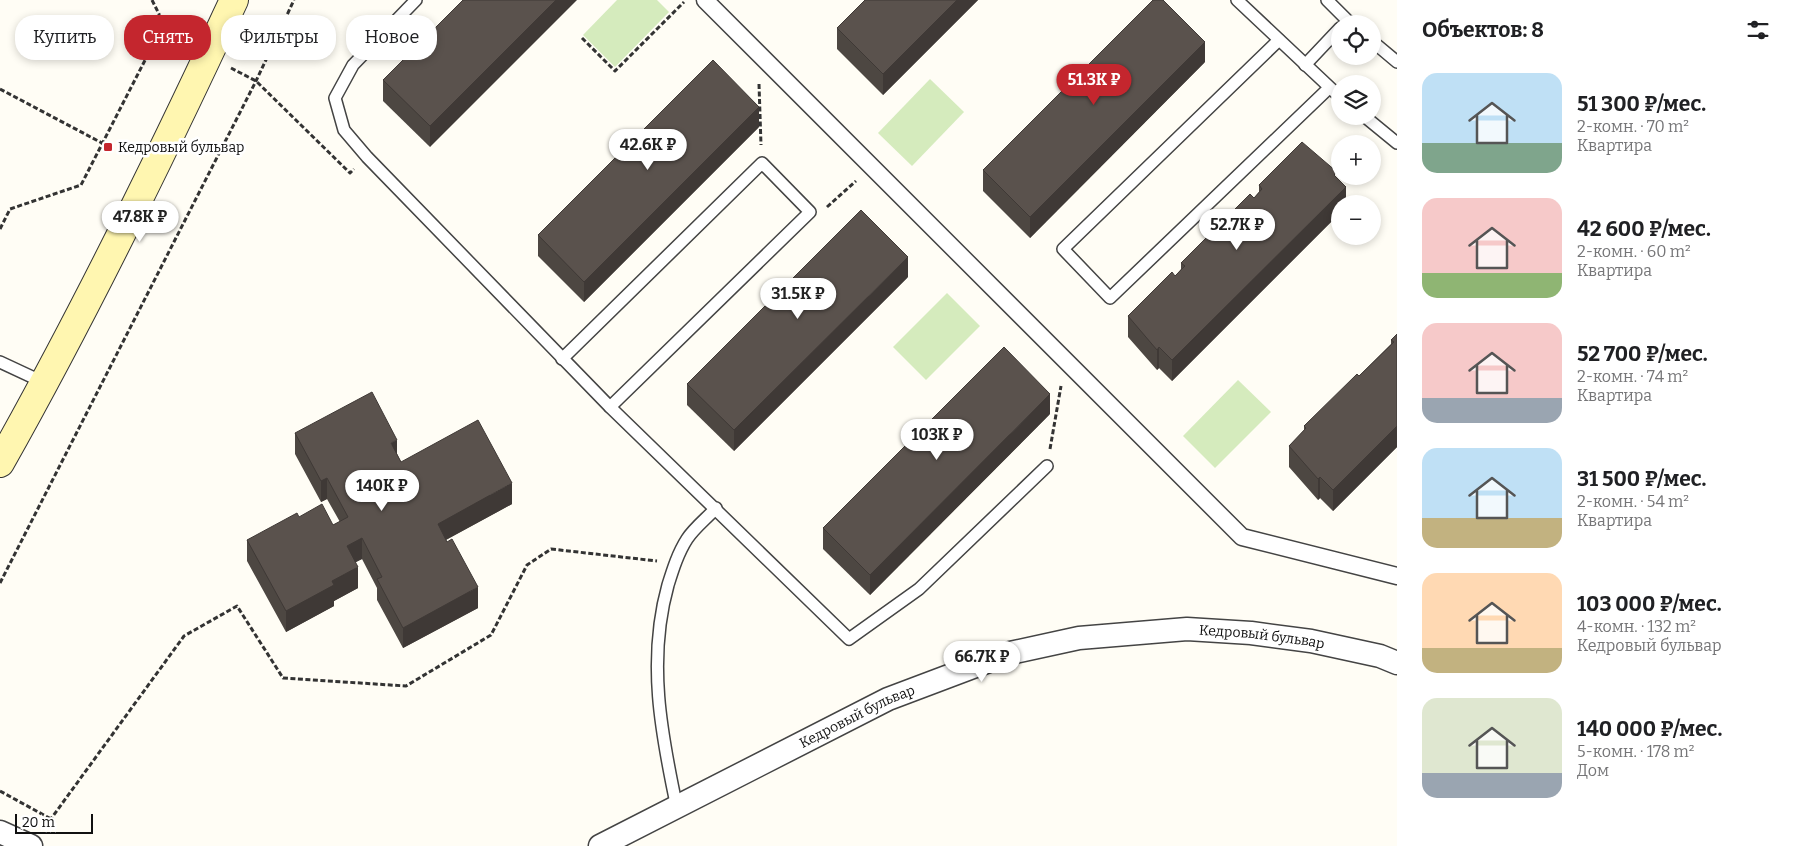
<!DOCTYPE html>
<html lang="ru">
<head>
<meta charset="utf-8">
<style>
  :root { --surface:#fff; --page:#f2f2f2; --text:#202124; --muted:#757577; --accent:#c4262e }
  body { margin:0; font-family:Bitter,serif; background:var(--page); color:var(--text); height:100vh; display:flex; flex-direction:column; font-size:19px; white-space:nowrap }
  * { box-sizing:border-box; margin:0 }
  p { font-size:16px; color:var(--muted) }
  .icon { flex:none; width:28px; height:28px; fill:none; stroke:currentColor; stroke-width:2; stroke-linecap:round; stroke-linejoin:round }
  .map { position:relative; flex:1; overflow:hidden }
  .panel { display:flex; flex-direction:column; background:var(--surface); width:400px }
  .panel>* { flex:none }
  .guide { position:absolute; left:15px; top:15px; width:475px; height:45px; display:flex; gap:10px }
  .controls { position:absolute; left:1331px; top:15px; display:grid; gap:10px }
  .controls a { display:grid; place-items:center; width:50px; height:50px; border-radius:50%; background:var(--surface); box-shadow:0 2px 8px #0003; font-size:25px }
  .scale { position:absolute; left:15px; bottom:12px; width:78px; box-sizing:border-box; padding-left:5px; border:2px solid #111; border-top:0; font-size:14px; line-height:18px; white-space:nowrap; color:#111; -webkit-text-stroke:4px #fff; paint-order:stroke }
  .price { position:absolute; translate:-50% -42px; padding:0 11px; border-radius:18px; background:#fff; color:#222; font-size:16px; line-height:32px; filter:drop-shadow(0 1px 2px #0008) }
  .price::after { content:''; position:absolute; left:50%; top:30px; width:15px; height:11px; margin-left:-8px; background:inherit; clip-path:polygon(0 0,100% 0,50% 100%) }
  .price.on { background:var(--accent); color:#fff }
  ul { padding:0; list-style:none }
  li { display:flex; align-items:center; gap:15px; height:125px; padding:0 25px }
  li span { display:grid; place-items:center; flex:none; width:140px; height:100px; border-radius:15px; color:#555 }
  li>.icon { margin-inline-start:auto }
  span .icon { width:60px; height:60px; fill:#fffc; stroke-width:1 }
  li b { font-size:21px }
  h2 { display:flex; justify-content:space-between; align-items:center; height:60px; padding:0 25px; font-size:21px }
  .tag { padding:0 18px; border-radius:20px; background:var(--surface); box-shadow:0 2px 8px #0003; font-size:18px; line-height:45px }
  .tag.on { background:var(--accent); color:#fff }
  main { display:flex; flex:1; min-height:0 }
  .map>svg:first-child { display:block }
</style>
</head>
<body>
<main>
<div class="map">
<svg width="1397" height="846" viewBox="0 0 1397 846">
  <rect width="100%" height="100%" fill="#fffdf5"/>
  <g fill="#d5ebbd">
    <polygon points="617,0 657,0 669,12 615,67 583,35"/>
    <polygon points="930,79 964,112 912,166 878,133"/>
    <polygon points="947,293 980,326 926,380 893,347"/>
    <polygon points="1238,380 1271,412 1215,468 1183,436"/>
  </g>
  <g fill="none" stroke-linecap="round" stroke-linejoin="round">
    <g stroke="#444" stroke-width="14">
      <g id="service">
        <polyline points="416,0 353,65 335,98 344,130 367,157 610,407 849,639 919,589 1047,466"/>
        <polyline points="1237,0 1340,97"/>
        <polyline points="1327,0 1351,24"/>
        <polyline points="1279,40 1063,249 1110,298 1329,88"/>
        <polyline points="1372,41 1397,62"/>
        <polyline points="1305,65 1340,28"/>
        <polyline points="1364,116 1397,143"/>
        <polyline points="562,359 762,163 810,212 610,407"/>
        <polyline points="0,362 45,383"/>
        <path d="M677,808c-16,-75 -30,-148 -9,-223 5,-16 10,-32 19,-46 7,-11 20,-21 29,-31"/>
      </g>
    </g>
    <g stroke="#444" stroke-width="19">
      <polyline id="pedestrian" points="705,0 1242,537 1397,576"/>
    </g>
    <g stroke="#444" stroke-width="25">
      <g id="minor">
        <polyline points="0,832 31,846"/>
        <path id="s1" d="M600,846l288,-147 122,-46 69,-15 108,-9 64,4 60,8 69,15 17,7"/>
      </g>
    </g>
    <g stroke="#333" stroke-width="30">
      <path id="secondary" d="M0,463c85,-151 161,-306 234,-463"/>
    </g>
    <g stroke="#333" stroke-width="3" stroke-dasharray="5 2.5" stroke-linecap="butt">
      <polyline points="152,0 159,14 160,31"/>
      <polyline points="582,38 615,71 684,2"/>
      <polyline points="231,68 256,81 350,173 354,169"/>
      <polyline points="759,84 761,145"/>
      <polyline points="0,89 102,143"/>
      <polyline points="827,207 856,181"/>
      <polyline points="0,229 10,209 81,185 160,31 186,44"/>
      <polyline points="1050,449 1061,386"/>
      <polyline points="0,583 256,81 294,0"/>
      <polyline points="0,791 51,819"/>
      <polyline points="45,827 184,636 237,606 283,678 406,686 491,635 527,565 551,549 657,561"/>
    </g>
    <use href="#service" stroke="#fff" stroke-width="11"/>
    <use href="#pedestrian" stroke="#fff" stroke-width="16"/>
    <use href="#minor" stroke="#fff" stroke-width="22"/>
    <use href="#secondary" stroke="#fff6b0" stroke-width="28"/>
  </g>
  <g fill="#4d4742">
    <polygon points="463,0 430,147 383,101 383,80"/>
    <polygon points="865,0 978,0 883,95 837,49 837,28"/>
    <polygon points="1205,62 1030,238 983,191 983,170"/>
    <polygon points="759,127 584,302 538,256 538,235"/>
    <polygon points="1337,178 1346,204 1340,204 1340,213 1172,381 1159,368 1157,370 1128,337 1128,316 1175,276 1181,269 1181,263 1254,198 1259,192 1259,185"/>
    <polygon points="908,277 734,451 687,405 687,384"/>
    <polygon points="1397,334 1397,447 1333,511 1320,498 1318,500 1289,467 1289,446 1304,431 1304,426 1359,376 1391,344 1391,340"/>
    <polygon points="1050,414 870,595 823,549 823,528"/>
    <polygon points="295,433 397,454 401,462 512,504 446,540 478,608 403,648 377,600 377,588 362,559 355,562 358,588 334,601 334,606 286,632 247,561 247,540 299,517 333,525 340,522 327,499 321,502 295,454"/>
  </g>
  <g fill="#3f3936">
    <polygon points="556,0 577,0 430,147 430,126"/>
    <polygon points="957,0 978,0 883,95 883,74"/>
    <polygon points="1205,42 1205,62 1030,238 1030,217"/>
    <polygon points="759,107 759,127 584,302 584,282"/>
    <polygon points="1346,187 1346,204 1340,204 1340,213 1172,381 1172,360"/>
    <polygon points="908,257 908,277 734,451 734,430"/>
    <polygon points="1159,347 1159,368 1157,370 1157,350"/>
    <polygon points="1050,394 1050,414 870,595 870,575"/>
    <polygon points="1397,426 1397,447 1333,511 1333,490"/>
    <polygon points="397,440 397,461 391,443"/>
    <polygon points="1320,477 1320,498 1318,500 1318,479"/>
    <polygon points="327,478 327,499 321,502 321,481"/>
    <polygon points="512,483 512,504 438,544 438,524"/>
    <polygon points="362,538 362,559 347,567 347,546"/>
    <polygon points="358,567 358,588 334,601 334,606 286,632 286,611 332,581"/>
    <polygon points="478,587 478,608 403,648 403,628"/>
  </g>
  <g fill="#5a524d" stroke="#3f3936">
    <polygon points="463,0 556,0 430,126 383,80"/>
    <polygon points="865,0 957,0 883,74 837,28"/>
    <polygon points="1153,0 1163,0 1205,42 1030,217 983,170"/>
    <polygon points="713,60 759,107 584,282 538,235"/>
    <polygon points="1302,142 1337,172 1334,175 1346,187 1172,360 1159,347 1157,350 1128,316 1172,272 1175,276 1185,266 1181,263 1250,194 1254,198 1262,189 1259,185"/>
    <polygon points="861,210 908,257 734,430 687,384"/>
    <polygon points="1397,334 1397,426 1333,490 1320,477 1318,479 1289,446 1306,428 1304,426 1357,374 1359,376 1394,342 1391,340"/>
    <polygon points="1004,347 1050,394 870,575 823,528"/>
    <polygon points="372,392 397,440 391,443 401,462 478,420 512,483 438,524 447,542 452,539 478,587 403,628 377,579 382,577 362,538 347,546 358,567 332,581 334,585 286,611 247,540 297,513 299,517 322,504 333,525 348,517 327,478 321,481 295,433"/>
  </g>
  <rect fill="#c4262e" stroke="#fff" stroke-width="2" x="103" y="142" width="10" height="10" rx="2.5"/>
  <g text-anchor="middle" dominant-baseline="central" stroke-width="5" stroke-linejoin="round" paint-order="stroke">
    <g font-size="14" fill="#111" stroke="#fff" text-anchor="start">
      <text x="118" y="147">Кедровый бульвар</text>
    </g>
    <g font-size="14" fill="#111" stroke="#fff">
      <text stroke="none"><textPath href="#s1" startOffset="708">Кедровый бульвар</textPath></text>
      <text stroke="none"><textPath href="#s1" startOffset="288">Кедровый бульвар</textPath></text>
    </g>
  </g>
</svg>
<div class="controls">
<a><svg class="icon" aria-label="locate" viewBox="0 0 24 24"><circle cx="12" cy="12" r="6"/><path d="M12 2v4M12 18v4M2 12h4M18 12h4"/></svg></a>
<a><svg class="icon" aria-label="layers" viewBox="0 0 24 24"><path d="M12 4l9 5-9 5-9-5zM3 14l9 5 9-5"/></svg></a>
<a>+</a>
<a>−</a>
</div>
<div class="scale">20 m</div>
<b class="price on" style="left:1094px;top:106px">51.3K ₽</b>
<b class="price" style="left:648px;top:171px">42.6K ₽</b>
<b class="price" style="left:140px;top:243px">47.8K ₽</b>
<b class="price" style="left:1237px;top:251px">52.7K ₽</b>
<b class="price" style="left:798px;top:320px">31.5K ₽</b>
<b class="price" style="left:937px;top:461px">103K ₽</b>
<b class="price" style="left:382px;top:512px">140K ₽</b>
<b class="price" style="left:982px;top:683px">66.7K ₽</b>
<div class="guide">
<a class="tag">Купить</a>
<a class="tag on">Снять</a>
<a class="tag">Фильтры</a>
<a class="tag">Новое</a>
</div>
</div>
<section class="panel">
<h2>Объектов: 8<svg class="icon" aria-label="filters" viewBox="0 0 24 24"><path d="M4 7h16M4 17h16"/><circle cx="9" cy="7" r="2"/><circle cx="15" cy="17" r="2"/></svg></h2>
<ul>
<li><span style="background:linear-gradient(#bfe0f5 70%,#7fa58c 0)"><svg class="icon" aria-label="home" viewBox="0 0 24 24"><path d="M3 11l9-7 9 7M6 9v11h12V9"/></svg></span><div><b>51 300 ₽/мес.</b><p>2-комн. · 70 m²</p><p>Квартира</p></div></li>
<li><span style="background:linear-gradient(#f6c9c9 75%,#8fb573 0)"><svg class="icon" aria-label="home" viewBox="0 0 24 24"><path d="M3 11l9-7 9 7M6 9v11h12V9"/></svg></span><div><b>42 600 ₽/мес.</b><p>2-комн. · 60 m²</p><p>Квартира</p></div></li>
<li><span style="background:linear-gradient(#f6c9c9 75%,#9aa5b1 0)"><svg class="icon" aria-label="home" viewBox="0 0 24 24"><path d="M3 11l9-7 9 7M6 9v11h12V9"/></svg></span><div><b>52 700 ₽/мес.</b><p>2-комн. · 74 m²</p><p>Квартира</p></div></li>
<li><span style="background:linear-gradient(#bfe0f5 70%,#c2b280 0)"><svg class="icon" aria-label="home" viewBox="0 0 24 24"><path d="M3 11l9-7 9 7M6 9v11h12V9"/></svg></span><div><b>31 500 ₽/мес.</b><p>2-комн. · 54 m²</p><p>Квартира</p></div></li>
<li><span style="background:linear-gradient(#ffd9b3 75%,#c2b280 0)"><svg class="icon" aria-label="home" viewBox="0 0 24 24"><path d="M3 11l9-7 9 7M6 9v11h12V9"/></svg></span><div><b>103 000 ₽/мес.</b><p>4-комн. · 132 m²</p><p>Кедровый бульвар</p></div></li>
<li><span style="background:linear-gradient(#dfe7d0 75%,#9aa5b1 0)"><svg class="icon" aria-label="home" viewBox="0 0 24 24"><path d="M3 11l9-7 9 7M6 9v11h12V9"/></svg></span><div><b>140 000 ₽/мес.</b><p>5-комн. · 178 m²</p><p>Дом</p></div></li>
</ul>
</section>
</main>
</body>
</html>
